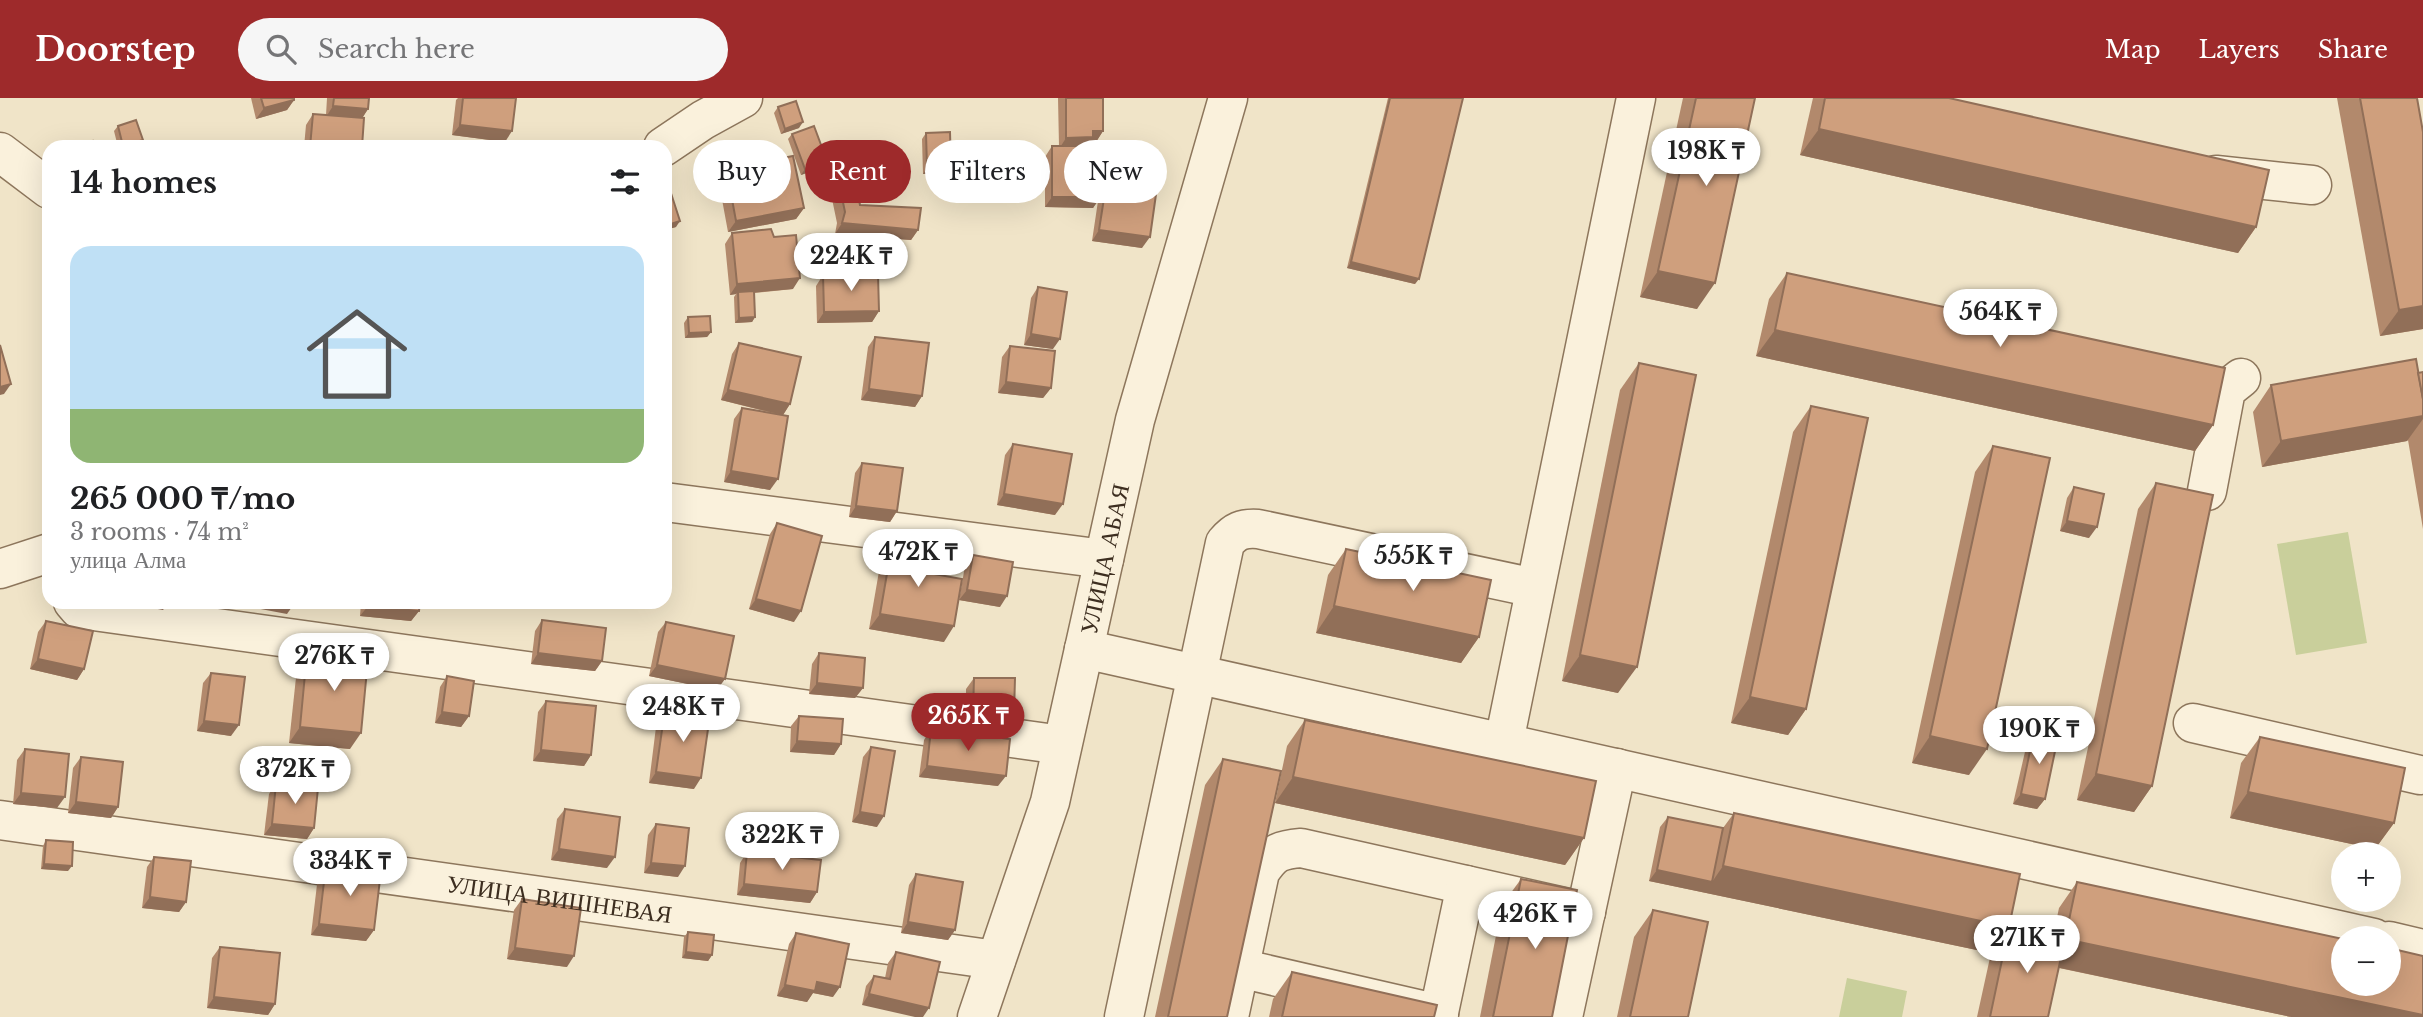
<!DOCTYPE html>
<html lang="en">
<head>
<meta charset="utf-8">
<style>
  :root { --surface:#fff; --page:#f6f6f6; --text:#202124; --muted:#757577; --accent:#9e2a2b }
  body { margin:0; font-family:"Libre Baskerville",serif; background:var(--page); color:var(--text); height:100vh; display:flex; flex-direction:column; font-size:26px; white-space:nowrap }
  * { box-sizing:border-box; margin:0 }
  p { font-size:23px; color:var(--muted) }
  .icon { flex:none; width:38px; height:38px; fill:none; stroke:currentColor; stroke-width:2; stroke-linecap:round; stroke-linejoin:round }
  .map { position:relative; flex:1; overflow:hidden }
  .sheet { position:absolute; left:42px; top:42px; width:630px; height:469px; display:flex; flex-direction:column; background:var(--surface); border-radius:21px; box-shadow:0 7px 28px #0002 }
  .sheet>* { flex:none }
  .banner { position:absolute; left:693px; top:42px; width:665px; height:63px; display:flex; gap:14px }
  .fabs { position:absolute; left:2331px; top:744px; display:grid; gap:14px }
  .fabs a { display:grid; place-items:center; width:70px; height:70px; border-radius:50%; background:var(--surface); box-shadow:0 7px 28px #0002; font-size:35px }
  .price { position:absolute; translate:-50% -60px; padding:0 16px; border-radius:24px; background:#fff; color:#222; font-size:23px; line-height:46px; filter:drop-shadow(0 2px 4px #0008) }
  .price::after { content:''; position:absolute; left:50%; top:42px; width:21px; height:16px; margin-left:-10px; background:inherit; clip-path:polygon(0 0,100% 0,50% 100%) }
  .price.selected { background:var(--accent); color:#fff }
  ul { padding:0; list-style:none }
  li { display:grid; align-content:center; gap:14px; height:371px; padding:0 28px }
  li span { display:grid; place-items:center; height:217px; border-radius:21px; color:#555 }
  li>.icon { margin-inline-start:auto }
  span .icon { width:126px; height:126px; fill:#fffc; stroke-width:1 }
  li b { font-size:30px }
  h2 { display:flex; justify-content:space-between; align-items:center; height:84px; padding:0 28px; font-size:30px }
  .tag { padding:0 24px; border-radius:32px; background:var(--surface); box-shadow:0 7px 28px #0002; font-size:24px; line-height:63px }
  .tag.selected { background:var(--accent); color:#fff }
  header { display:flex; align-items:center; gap:42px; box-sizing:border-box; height:98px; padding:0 35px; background:var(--accent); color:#fff }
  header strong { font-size:33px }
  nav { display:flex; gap:38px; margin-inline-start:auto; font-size:24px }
  .search { width:490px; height:63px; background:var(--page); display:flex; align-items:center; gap:18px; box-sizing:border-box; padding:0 24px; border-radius:38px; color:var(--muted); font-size:26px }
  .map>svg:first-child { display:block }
</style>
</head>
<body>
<header>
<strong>Doorstep</strong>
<div class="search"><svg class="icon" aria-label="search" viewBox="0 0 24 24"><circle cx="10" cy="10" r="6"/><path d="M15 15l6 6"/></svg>Search here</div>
<nav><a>Map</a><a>Layers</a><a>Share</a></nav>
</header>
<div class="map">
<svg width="2423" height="919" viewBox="0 0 2423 919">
  <rect width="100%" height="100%" fill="#f0e4c8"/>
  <g fill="#c9cf9b">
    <polygon points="2348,434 2367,545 2296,557 2277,446"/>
    <polygon points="1847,880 1907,893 1902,919 1839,919"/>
  </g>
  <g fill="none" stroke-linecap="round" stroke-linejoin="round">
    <g stroke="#8d765c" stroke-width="41">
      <g id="minor">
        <polyline points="663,49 703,22 743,0"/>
        <polyline points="0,54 49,91"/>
        <polyline points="2216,77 2312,87"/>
        <polyline points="2207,393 2226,292 2241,280"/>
        <polyline points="665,404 1104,461"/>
        <polyline points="0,471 49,455"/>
        <polyline points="73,504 79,511 1062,647"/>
        <polyline points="1084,551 2374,840"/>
        <polyline points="2193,625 2420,677"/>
        <polyline points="1504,644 1636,0"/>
        <path id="s1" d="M0,722l996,140"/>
        <polyline points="2389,843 2423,851"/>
        <polyline points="1239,870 1439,916"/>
        <path id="s2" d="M977,919l73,-215 85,-382 93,-322"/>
        <path d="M1124,919l101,-474c10,-12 17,-15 33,-14l277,59"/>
        <path d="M1229,919l31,-145c13,-19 18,-22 41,-24l285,64"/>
        <polyline points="1438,919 1466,787"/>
        <polyline points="1563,919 1617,670"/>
      </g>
    </g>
    <use href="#minor" stroke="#faf1dc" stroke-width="38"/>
  </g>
  <g fill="#b2896c">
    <polygon points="251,0 294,0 294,2 287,12 256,21"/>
    <polygon points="327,0 369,0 368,11 362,20 362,49 304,49 306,27 313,16 326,17"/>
    <polygon points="458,0 516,0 505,44 452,37 456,2"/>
    <polygon points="1058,0 1103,0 1103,33 1096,44 1090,44 1087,48 1100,85 1108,75 1142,150 1092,143 1098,103 1093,110 1045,109 1045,59 1052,48 1059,48"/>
    <polygon points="1388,0 1463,0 1415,186 1347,170"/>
    <polygon points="1683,0 1755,0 1697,211 1640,199"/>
    <polygon points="1813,0 1949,0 2256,129 2238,155 1800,57"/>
    <polygon points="2337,0 2417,0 2423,34 2423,231 2380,238"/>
    <polygon points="778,9 799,30 781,36 774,15"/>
    <polygon points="118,28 139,47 133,49 118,49 114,33"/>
    <polygon points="926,35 951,69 947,75 923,76 922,41"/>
    <polygon points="792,36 823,69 801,77 788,41"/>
    <polygon points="751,56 763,64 804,110 796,121 728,134 721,96 729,85 746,82 744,67"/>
    <polygon points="834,61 860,107 918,132 911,142 835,136 837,125 826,72"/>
    <polygon points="665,87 676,129 665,132"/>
    <polygon points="732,135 793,191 754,195 755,219 752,224 735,225 734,199 736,196 730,197 725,146"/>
    <polygon points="1787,175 2213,327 2195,353 1756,258 1769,201"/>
    <polygon points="823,177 879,213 872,224 817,225 816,188"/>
    <polygon points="1038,189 1053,251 1024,247 1031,200"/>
    <polygon points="688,219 711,234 707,239 685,240 684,225"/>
    <polygon points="875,239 922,298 915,309 861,302 868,249"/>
    <polygon points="739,245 790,306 783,317 770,392 724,384 734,321 742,310 776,316 721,302 732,256"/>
    <polygon points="1010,248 1051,290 1043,300 998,295 1002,259"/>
    <polygon points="1639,265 1618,595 1562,583 1620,292"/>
    <polygon points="2423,274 2423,431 2408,342 2407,343 2262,369 2253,314 2271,287"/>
    <polygon points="1811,308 1806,611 1788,637 1731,625 1793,334"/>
    <polygon points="1013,346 1055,417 997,407 1005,357"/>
    <polygon points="1993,348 1969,677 1912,665 1975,374"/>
    <polygon points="862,365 897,413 890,424 849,419 855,375"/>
    <polygon points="2156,385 2152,688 2134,714 2077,702 2138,411"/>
    <polygon points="2074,389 2089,440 2060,433 2067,400"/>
    <polygon points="777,425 794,524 749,511 770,436"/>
    <polygon points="893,441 917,473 944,544 869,531 882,456"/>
    <polygon points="1346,451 1479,539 1461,565 1316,535 1328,477"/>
    <polygon points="973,457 1000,509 959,502 965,468"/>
    <polygon points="361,504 420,504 419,513 411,523 360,518"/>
    <polygon points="542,522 602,563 595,573 531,566 535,533"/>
    <polygon points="46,523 84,571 77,582 30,571 38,534"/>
    <polygon points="666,524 717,592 649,578 658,534"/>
    <polygon points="307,555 350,651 289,645 297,570"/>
    <polygon points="819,555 863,590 855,600 809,596 812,566"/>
    <polygon points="211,575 231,638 197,633 203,585"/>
    <polygon points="447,578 469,618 461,629 435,625 440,589"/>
    <polygon points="974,580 1014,615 1007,625 966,625 966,591"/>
    <polygon points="546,603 591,657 584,668 533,663 538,614"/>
    <polygon points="665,611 694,691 649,685 657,621"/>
    <polygon points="799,618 841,646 834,657 790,654 791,628"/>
    <polygon points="1305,622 1584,740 1565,767 1275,705 1287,648"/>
    <polygon points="931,631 998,688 919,679 924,642"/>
    <polygon points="2034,634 2045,701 2037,711 2013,706 2027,645"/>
    <polygon points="2260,639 2394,725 2375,751 2230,720 2241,665"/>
    <polygon points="871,649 877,729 852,724 863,659"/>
    <polygon points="25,651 57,710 13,706 17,662"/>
    <polygon points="81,659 118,709 111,720 68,715 73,670"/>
    <polygon points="1223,661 1227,919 1155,919 1205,687"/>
    <polygon points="276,686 314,730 307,741 264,737 269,696"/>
    <polygon points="565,711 607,770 551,762 557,721"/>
    <polygon points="1734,715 1991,855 1649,783 1660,729 1668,719 1723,730"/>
    <polygon points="656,726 678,779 644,775 648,737"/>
    <polygon points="46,742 68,773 41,771 43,748"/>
    <polygon points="747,754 817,794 810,805 737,797 740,765"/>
    <polygon points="154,759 186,804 179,814 142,810 147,769"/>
    <polygon points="326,767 374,832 366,843 311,837 318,778"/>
    <polygon points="916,776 955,832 948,842 901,835 909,787"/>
    <polygon points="1521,781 1552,919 1480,919 1502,807"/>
    <polygon points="2077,784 2291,919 2059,870 2048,919 1977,919 1991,855 2009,829 2053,838 2059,810"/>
    <polygon points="522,801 567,869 507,861 514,812"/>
    <polygon points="1653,812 1688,919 1617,919 1634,839"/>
    <polygon points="688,834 712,857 708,863 682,860 684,839"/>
    <polygon points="796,835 833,899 813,895 807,904 777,898 789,846"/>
    <polygon points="220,849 275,906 268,917 207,910 212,860"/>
    <polygon points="896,854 940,864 862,907 866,888 874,878 885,880 888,865"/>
    <polygon points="1292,874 1434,919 1269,919 1273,901"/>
  </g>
  <g fill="#916f58">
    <polygon points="294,2 287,12 256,21 264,10"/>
    <polygon points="333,8 368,11 361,22 326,19"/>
    <polygon points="803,24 799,30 781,36 785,31"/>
    <polygon points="460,27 512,33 505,44 452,37"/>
    <polygon points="1819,31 2256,129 2238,155 1800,57"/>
    <polygon points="1093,33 1103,33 1096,44 1090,44 1086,50 1059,51 1066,40"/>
    <polygon points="143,42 139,47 133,49 122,49 123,48"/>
    <polygon points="827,63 823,69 801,77 805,71"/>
    <polygon points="951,69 947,75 923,76 927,70"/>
    <polygon points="1052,99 1100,99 1093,110 1045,109"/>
    <polygon points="804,110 796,121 728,134 736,123"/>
    <polygon points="680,123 676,129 665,132 668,127"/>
    <polygon points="842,125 918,132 911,142 835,136"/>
    <polygon points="1099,132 1150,139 1142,150 1092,143"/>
    <polygon points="1351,164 1419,181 1415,186 1347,170"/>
    <polygon points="1658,173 1715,185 1697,211 1640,199"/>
    <polygon points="800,180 793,191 738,196 738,194 736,196 730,197 737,186"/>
    <polygon points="2423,208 2423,231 2380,238 2399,212"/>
    <polygon points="879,213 872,224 817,225 824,214"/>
    <polygon points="755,219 752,224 735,225 739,220"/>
    <polygon points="1775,232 2213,327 2195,353 1756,258"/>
    <polygon points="711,234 707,239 685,240 689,235"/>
    <polygon points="1031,236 1060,241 1053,251 1024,247"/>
    <polygon points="665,237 671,237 665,245"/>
    <polygon points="1006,284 1051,290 1043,300 998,295"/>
    <polygon points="11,286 4,296 0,297 0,289"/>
    <polygon points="869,291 922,298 915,309 861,302"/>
    <polygon points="728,292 790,306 783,317 721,302"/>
    <polygon points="2423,318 2423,321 2407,343 2262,369 2281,343"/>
    <polygon points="731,373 778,381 770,392 724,384"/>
    <polygon points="1004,396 1063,406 1055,417 997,407"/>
    <polygon points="856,408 897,413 890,424 849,419"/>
    <polygon points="2067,423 2097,429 2089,440 2060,433"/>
    <polygon points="967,492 1007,498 1000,509 959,502"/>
    <polygon points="756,501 801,513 794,524 749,511"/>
    <polygon points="128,504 169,504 163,512 127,505"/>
    <polygon points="235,504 286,504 294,506 287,516 234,506"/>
    <polygon points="368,508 419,513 411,523 360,518"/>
    <polygon points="1334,508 1479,539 1461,565 1316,535"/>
    <polygon points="880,516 954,528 944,544 869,531"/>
    <polygon points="538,555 602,563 595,573 531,566"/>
    <polygon points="1580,557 1637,569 1618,595 1562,583"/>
    <polygon points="38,561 84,571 77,582 30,571"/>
    <polygon points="657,567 725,581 717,592 649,578"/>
    <polygon points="817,585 863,590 855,600 809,596"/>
    <polygon points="1750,599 1806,611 1788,637 1731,625"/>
    <polygon points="442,614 469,618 461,629 435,625"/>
    <polygon points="973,614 1014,615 1007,625 966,625"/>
    <polygon points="204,623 239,627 231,638 197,633"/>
    <polygon points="300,629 361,635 350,651 289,645"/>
    <polygon points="1930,638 1987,651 1969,677 1912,665"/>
    <polygon points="797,643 841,646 834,657 790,654"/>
    <polygon points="541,652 591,657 584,668 533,663"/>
    <polygon points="927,668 1006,678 998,688 919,679"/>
    <polygon points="656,674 701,680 694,691 649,685"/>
    <polygon points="2096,676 2152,688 2134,714 2077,702"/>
    <polygon points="1293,679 1584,740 1565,767 1275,705"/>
    <polygon points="2248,694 2394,725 2375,751 2230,720"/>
    <polygon points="21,695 65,699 57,710 13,706"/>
    <polygon points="2021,696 2045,701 2037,711 2013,706"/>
    <polygon points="76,704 118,709 111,720 68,715"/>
    <polygon points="860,714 884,718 877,729 852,724"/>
    <polygon points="272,726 314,730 307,741 264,737"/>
    <polygon points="559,751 615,759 607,770 551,762"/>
    <polygon points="651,765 685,768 678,779 644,775"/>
    <polygon points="44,766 72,768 68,773 41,771"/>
    <polygon points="1723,768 2009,829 1991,855 1649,783 1657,772 1712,784"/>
    <polygon points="744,786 817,794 810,805 737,797"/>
    <polygon points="150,799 186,804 179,814 142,810"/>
    <polygon points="908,824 955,832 948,842 901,835"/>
    <polygon points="319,826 374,832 366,843 311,837"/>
    <polygon points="2065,841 2423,917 2423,919 2291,919 2046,867"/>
    <polygon points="515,850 574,858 567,869 507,861"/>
    <polygon points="686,854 712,857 708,863 682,860"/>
    <polygon points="817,884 840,889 833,899 813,895 807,904 777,898 785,887"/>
    <polygon points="869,896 929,910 923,919 915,919 862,907"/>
    <polygon points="214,899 275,906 268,917 207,910"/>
  </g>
  <g fill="#cf9f7d" stroke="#916f58" stroke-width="2">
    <polygon points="261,0 294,0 294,2 264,10"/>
    <polygon points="334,0 369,0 368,11 333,8"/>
    <polygon points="463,0 516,0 512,33 460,27"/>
    <polygon points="1066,0 1103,0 1103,33 1093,33 1093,39 1066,40"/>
    <polygon points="1390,0 1463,0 1419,181 1351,164"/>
    <polygon points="1696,0 1755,0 1715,185 1658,173"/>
    <polygon points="1825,0 1949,0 2269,72 2256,129 1819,31"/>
    <polygon points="2360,0 2417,0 2423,34 2423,208 2399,212"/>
    <polygon points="796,3 803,24 785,31 778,9"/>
    <polygon points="313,16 364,20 362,49 310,49"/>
    <polygon points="136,22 143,42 123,48 118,28"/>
    <polygon points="814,28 827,63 805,71 792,36"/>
    <polygon points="950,34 951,69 927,70 926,35"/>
    <polygon points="93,43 98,49 86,49"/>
    <polygon points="1052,48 1101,48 1100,99 1052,99"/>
    <polygon points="762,54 763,64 793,58 804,110 736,123 729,85 756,80 751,56"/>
    <polygon points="850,58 860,107 921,110 918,132 842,125 845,114 834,61"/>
    <polygon points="1108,75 1158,82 1150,139 1099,132"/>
    <polygon points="668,86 680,123 668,127 665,117 665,87"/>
    <polygon points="771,131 774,139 796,137 800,180 737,186 732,135"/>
    <polygon points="1787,175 2225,270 2213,327 1775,232"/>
    <polygon points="878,176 879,213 824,214 823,177"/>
    <polygon points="1038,189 1067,194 1060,241 1031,236"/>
    <polygon points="754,193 755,219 739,220 738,194"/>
    <polygon points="665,207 670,207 671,237 665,237"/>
    <polygon points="710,218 711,234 689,235 688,219"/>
    <polygon points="875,239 929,245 922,298 869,291"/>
    <polygon points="739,245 801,259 790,306 728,292"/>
    <polygon points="0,247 11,286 0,289"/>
    <polygon points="1010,248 1055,253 1051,290 1006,284"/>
    <polygon points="2416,261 2423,301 2423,318 2281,343 2271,287"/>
    <polygon points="1639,265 1696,277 1637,569 1580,557"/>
    <polygon points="2423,274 2423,301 2418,275"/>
    <polygon points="1811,308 1868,320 1806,611 1750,599"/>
    <polygon points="742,310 788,318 778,381 731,373"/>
    <polygon points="1013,346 1072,356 1063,406 1004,396"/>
    <polygon points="1993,348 2050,360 1987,651 1930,638"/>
    <polygon points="862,365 903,370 897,413 856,408"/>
    <polygon points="2156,385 2213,397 2152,688 2096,676"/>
    <polygon points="2074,389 2104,396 2097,429 2067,423"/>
    <polygon points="777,425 822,438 801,513 756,501"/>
    <polygon points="893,441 922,446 917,473 962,481 954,528 880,516"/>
    <polygon points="1346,451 1491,482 1479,539 1334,508"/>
    <polygon points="973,457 1013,464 1007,498 967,492"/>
    <polygon points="368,504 420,504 419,513 368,508"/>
    <polygon points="542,522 606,530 602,563 538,555"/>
    <polygon points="46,523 93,533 84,571 38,561"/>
    <polygon points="666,524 734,538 725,581 657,567"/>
    <polygon points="307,555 368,561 361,635 300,629"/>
    <polygon points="819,555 865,560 863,590 817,585"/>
    <polygon points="211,575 245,579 239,627 204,623"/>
    <polygon points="447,578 474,583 469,618 442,614"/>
    <polygon points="974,580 1015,580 1014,615 973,614"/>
    <polygon points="546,603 596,608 591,657 541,652"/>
    <polygon points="665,611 710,617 701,680 656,674"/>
    <polygon points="799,618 843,621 841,646 797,643"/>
    <polygon points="1305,622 1596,683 1584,740 1293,679"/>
    <polygon points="931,631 1010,641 1006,678 927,668"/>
    <polygon points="2034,634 2058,639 2045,701 2021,696"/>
    <polygon points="2260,639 2405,670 2394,725 2248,694"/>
    <polygon points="871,649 895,653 884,718 860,714"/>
    <polygon points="25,651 69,656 65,699 21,695"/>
    <polygon points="81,659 123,664 118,709 76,704"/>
    <polygon points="1223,661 1281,673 1227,919 1168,919"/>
    <polygon points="276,686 318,690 314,730 272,726"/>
    <polygon points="565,711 620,719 615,759 559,751"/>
    <polygon points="1734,715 2020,776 2009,829 1723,768"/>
    <polygon points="1668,719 1723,730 1712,784 1657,772"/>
    <polygon points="656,726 689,730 685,768 651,765"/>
    <polygon points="46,742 73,744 72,768 44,766"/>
    <polygon points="747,754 821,762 817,794 744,786"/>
    <polygon points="154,759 191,763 186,804 150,799"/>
    <polygon points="326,767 381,773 374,832 319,826"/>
    <polygon points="916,776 963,784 955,832 908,824"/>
    <polygon points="1521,781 1577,792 1552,919 1493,919"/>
    <polygon points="2077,784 2343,841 2343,886 2389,886 2389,850 2423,858 2423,917 2065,841"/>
    <polygon points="522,801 581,810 574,858 515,850"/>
    <polygon points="1653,812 1708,824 1688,919 1630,919"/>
    <polygon points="2009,829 2065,841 2048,919 1990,919"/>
    <polygon points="688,834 714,837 712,857 686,854"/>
    <polygon points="796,835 849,846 840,889 817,884 815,893 785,887"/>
    <polygon points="220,849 280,855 275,906 214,899"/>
    <polygon points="896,854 940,864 929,910 869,896 874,878 890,881"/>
    <polygon points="1292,874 1437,907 1434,919 1282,919"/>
  </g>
  <g text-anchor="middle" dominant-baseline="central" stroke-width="5" stroke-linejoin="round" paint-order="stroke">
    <g font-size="24" fill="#3d2e20" stroke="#f7eed8">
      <text stroke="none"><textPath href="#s2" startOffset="476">УЛИЦА АБАЯ</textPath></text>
      <text stroke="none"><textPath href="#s1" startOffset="565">УЛИЦА ВИШНЕВАЯ</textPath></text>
    </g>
  </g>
</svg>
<div class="fabs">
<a>+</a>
<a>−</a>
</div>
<b class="price" style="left:1706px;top:90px">198K ₸</b>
<b class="price" style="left:851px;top:195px">224K ₸</b>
<b class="price" style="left:2000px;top:251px">564K ₸</b>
<b class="price" style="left:918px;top:491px">472K ₸</b>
<b class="price" style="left:1413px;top:495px">555K ₸</b>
<b class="price" style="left:334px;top:595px">276K ₸</b>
<b class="price" style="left:683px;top:646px">248K ₸</b>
<b class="price selected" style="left:968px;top:655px">265K ₸</b>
<b class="price" style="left:2039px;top:668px">190K ₸</b>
<b class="price" style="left:295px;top:708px">372K ₸</b>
<b class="price" style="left:782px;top:774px">322K ₸</b>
<b class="price" style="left:350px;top:800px">334K ₸</b>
<b class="price" style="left:1535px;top:853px">426K ₸</b>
<b class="price" style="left:2027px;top:877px">271K ₸</b>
<div class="banner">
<a class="tag">Buy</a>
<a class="tag selected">Rent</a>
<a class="tag">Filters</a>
<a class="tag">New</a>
</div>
<section class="sheet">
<h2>14 homes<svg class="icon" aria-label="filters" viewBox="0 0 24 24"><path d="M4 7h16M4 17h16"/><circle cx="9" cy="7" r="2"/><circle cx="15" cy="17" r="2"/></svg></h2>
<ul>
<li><span style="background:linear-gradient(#bfe0f5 75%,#8fb573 0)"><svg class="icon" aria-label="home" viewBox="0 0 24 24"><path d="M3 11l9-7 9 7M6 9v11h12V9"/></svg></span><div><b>265 000 ₸/mo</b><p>3 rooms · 74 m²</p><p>улица Алма</p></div></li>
</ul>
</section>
</div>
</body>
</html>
